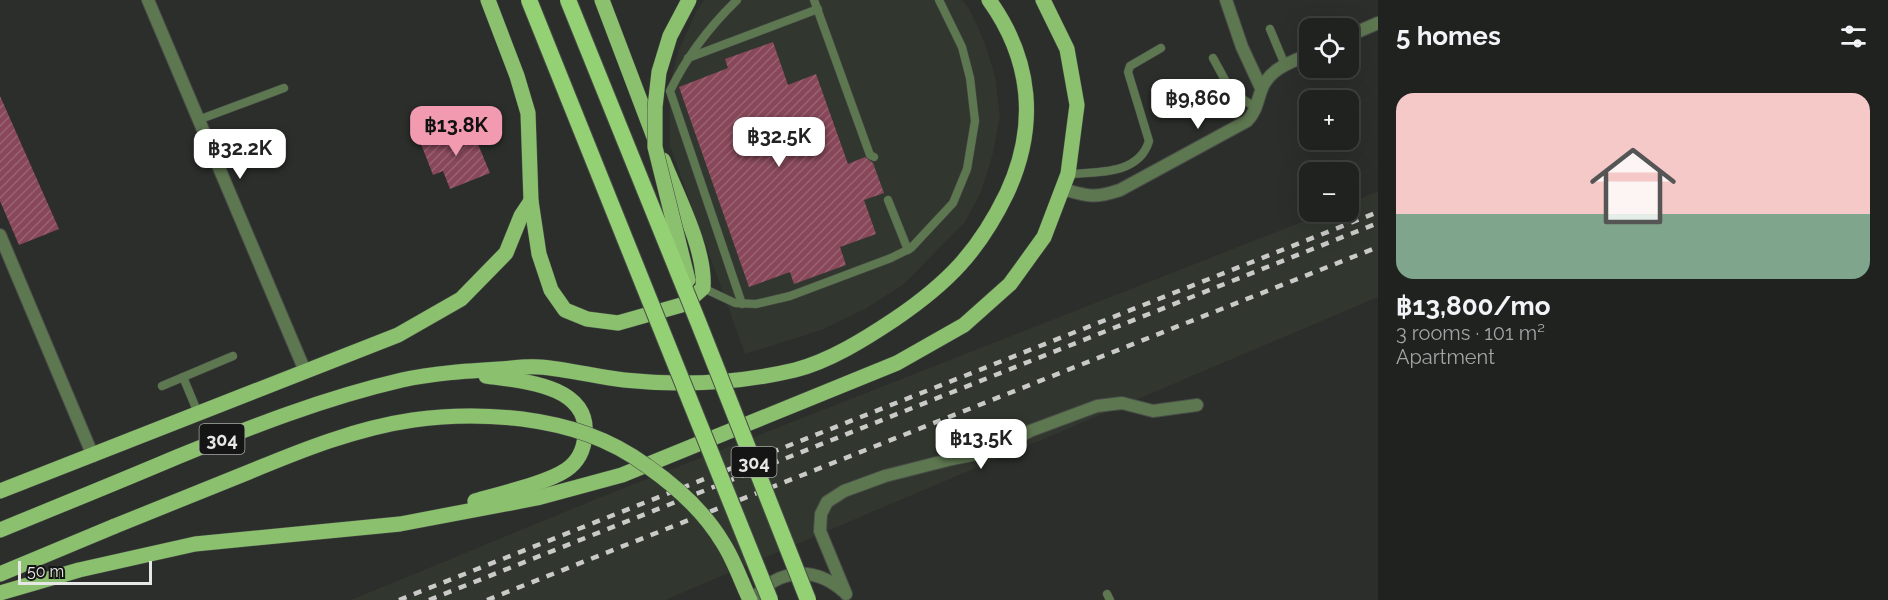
<!DOCTYPE html>
<html lang="en">
<head>
<meta charset="utf-8">
<style>
  :root { --surface:#202220; --page:#2d2f2d; --text:#f1f3f6; --muted:#a2a4a5; --line:#3d3f3e; --accent:#f29ab0 }
  body { margin:0; font-family:Raleway,sans-serif; background:var(--page); color:var(--text); height:100vh; display:flex; flex-direction:column; font-size:22px; white-space:nowrap }
  * { box-sizing:border-box; margin:0 }
  p { font-size:20px; color:var(--muted) }
  .icon { flex:none; width:33px; height:33px; fill:none; stroke:currentColor; stroke-width:2; stroke-linecap:round; stroke-linejoin:round }
  .map { position:relative; flex:1; overflow:hidden }
  .drawer { display:flex; flex-direction:column; background:var(--surface); width:510px }
  .drawer>* { flex:none }
  .controls { position:absolute; left:1299px; top:18px; display:grid; gap:12px }
  .controls a { display:grid; place-items:center; width:60px; height:60px; border-radius:12px; background:var(--surface); box-shadow:0 6px 24px #0002,0 0 0 2px var(--line); font-size:30px }
  .scale { position:absolute; left:18px; bottom:15px; width:134px; box-sizing:border-box; padding-left:6px; border:3px solid #e7e8e6; border-top:0; font-size:16px; line-height:21px; white-space:nowrap; color:#e7e8e6; -webkit-text-stroke:4px #141514; paint-order:stroke }
  .price { position:absolute; translate:-50% -51px; padding:0 14px; border-radius:12px; background:#fff; color:#222; font-size:20px; line-height:39px; filter:drop-shadow(0 2px 3px #0008) }
  .price::after { content:''; position:absolute; left:50%; top:36px; width:18px; height:14px; margin-left:-9px; background:inherit; clip-path:polygon(0 0,100% 0,50% 100%) }
  .price.active { background:var(--accent); color:#111 }
  ul { padding:0; list-style:none }
  li { display:grid; align-content:center; gap:12px; height:318px; padding:0 18px }
  li+li { border-top:2px solid var(--line) }
  li span { display:grid; place-items:center; height:186px; border-radius:18px; color:#555 }
  li>.icon { margin-inline-start:auto }
  span .icon { width:108px; height:108px; fill:#fffc; stroke-width:1 }
  li b { font-size:26px }
  h2 { display:flex; justify-content:space-between; align-items:center; height:72px; padding:0 18px; font-size:26px }
  main { display:flex; flex:1; min-height:0 }
  .map>svg:first-child { display:block }
</style>
</head>
<body>
<main>
<div class="map">
<svg width="1378" height="600" viewBox="0 0 1378 600">
  <defs>
    <pattern id="building-hatch" width="6" height="6" patternUnits="userSpaceOnUse" patternTransform="scale(1.5)"><rect width="6" height="6" fill="#88485a"/><path d="M-1 1l2-2M0 6l6-6M5 7l2-2" fill="none" stroke="#996272"/></pattern>
  </defs>
  <rect width="100%" height="100%" fill="#2b2e2a"/>
  <g fill="#31372e">
    <polygon points="704,0 962,0 970,10 984,41 995,76 1000,116 992,157 981,192 965,222 904,284 865,309 821,330 745,354 670,146 670,84 678,52 696,12"/>
    <polygon points="1378,191 1378,297 665,600 351,600 601,497 1327,212 1348,212 1349,203"/>
  </g>
  <g fill="url(#building-hatch)">
    <polygon points="773,42 788,85 816,74 848,164 865,157 873,163 884,193 864,200 876,234 840,247 846,265 794,284 790,272 749,287 679,87 728,68 725,59"/>
    <polygon points="0,96 59,229 19,245 0,201"/>
    <polygon points="470,125 490,173 450,189 443,171 433,175 421,144"/>
  </g>
  <g fill="none" stroke-linecap="round" stroke-linejoin="round">
    <g stroke="#494c48" stroke-width="9">
      <g id="service">
        <path d="M737,0c-28,27 -50,56 -67,91l72,213"/>
        <polyline points="814,0 870,155 874,157"/>
        <polyline points="1270,29 1285,65"/>
        <polyline points="688,58 818,9"/>
        <polyline points="1213,58 1231,91 1256,108"/>
        <polyline points="198,120 284,88"/>
        <path d="M1068,174c29,-2 71,1 81,-33l-21,-69 2,-6 31,-18"/>
        <polyline points="888,200 908,250"/>
        <polyline points="703,288 735,303 756,304 790,296 891,258 911,248 953,203 967,169 975,121 970,78 962,47 939,0"/>
        <polyline points="183,377 198,413"/>
        <polyline points="162,386 233,356"/>
        <polyline points="1107,594 1110,600"/>
      </g>
    </g>
    <g stroke="#494c48" stroke-width="14">
      <g id="minor">
        <polyline points="148,0 305,371"/>
        <polyline points="1226,0 1242,47 1261,88"/>
        <polyline points="1348,36 1378,23"/>
        <path d="M1062,189c26,7 31,10 58,1l127,-69c9,-9 10,-19 14,-30 7,-22 30,-29 49,-37"/>
        <polyline points="0,235 93,456"/>
        <polyline points="846,594 820,531 821,514 827,502 844,491 885,476 952,459 992,451 1030,431 1097,406 1122,403 1153,411 1197,405"/>
        <path d="M753,600c24,-31 60,-35 90,-9"/>
      </g>
    </g>
    <g stroke="#494c48" stroke-width="16">
      <g id="primary">
        <path d="M488,0l29,76 11,37 3,88 8,53 12,36 14,20 22,9 31,4 67,-19 18,-16c3,-39 -26,-92 -40,-128"/>
        <polyline points="602,0 654,137"/>
        <polyline points="0,491 398,335 461,299 506,253 521,216 531,201"/>
        <path d="M475,501c24,-7 72,-18 91,-31 12,-8 18,-21 19,-35 5,-51 -66,-54 -99,-59"/>
        <path d="M0,530c59,-24 118,-48 177,-73 74,-30 147,-59 225,-77 32,-7 65,-9 98,-11 13,-1 27,-3 39,-2 29,2 57,10 85,13 57,6 116,3 171,-10 35,-9 70,-31 100,-51 53,-36 84,-68 112,-126 31,-67 25,-133 -18,-193"/>
        <polyline points="0,574 115,526"/>
        <polyline points="0,593 79,570 195,544 400,524 537,498 622,475 897,363 964,325 1010,284 1044,237 1068,174 1077,105 1067,49 1043,0"/>
      </g>
    </g>
    <use href="#service" stroke="#5d7750" stroke-width="8"/>
    <use href="#minor" stroke="#5d7750" stroke-width="12"/>
    <use href="#primary" stroke="#8bc16e" stroke-width="15"/>
    <g stroke="#cacbc9" stroke-width="4.5" stroke-dasharray="8 8" stroke-linecap="butt">
      <polyline points="399,600 1378,212"/>
      <polyline points="429,600 1378,223"/>
      <polyline points="487,600 1378,247"/>
    </g>
    <g stroke="#494c48" stroke-width="16" stroke-linecap="butt">
      <g id="primary-bridge">
        <polyline points="688,280 655,147 655,107 659,72 670,36 689,0"/>
        <path d="M115,526c45,-18 90,-36 134,-54 53,-22 108,-44 164,-52 36,-5 73,-5 109,-1 46,6 87,19 125,47 30,21 57,45 76,77 11,17 18,38 27,57"/>
      </g>
    </g>
    <g stroke="#494c48" stroke-width="18" stroke-linecap="butt">
      <g id="trunk-bridge">
        <polyline points="529,0 770,600"/>
        <polyline points="568,0 699,324 808,600"/>
      </g>
    </g>
    <use href="#primary-bridge" stroke="#8bc16e" stroke-width="15"/>
    <use href="#trunk-bridge" stroke="#94d074" stroke-width="16"/>
  </g>
  <g text-anchor="middle" dominant-baseline="central" stroke-width="4.5" stroke-linejoin="round" paint-order="stroke">
    <g fill="#141514" stroke="#a8a9a7" stroke-width="1.5">
      <rect x="199.5" y="424" width="45" height="30" rx="4.5"/>
      <rect x="731.5" y="447" width="45" height="30" rx="4.5"/>
    </g>
    <g font-size="18" font-weight="bold" fill="#e7e8e6">
      <text x="222" y="439">304</text>
      <text x="754" y="462">304</text>
    </g>
  </g>
</svg>
<div class="controls">
<a><svg class="icon" aria-label="locate" viewBox="0 0 24 24"><circle cx="12" cy="12" r="6"/><path d="M12 2v4M12 18v4M2 12h4M18 12h4"/></svg></a>
<a>+</a>
<a>−</a>
</div>
<div class="scale">50 m</div>
<b class="price" style="left:1198px;top:130px">฿9,860</b>
<b class="price active" style="left:456px;top:157px">฿13.8K</b>
<b class="price" style="left:779px;top:168px">฿32.5K</b>
<b class="price" style="left:240px;top:180px">฿32.2K</b>
<b class="price" style="left:981px;top:470px">฿13.5K</b>
</div>
<section class="drawer">
<h2>5 homes<svg class="icon" aria-label="filters" viewBox="0 0 24 24"><path d="M4 7h16M4 17h16"/><circle cx="9" cy="7" r="2"/><circle cx="15" cy="17" r="2"/></svg></h2>
<ul>
<li><span style="background:linear-gradient(#f6c9c9 65%,#7fa58c 0)"><svg class="icon" aria-label="home" viewBox="0 0 24 24"><path d="M3 11l9-7 9 7M6 9v11h12V9"/></svg></span><div><b>฿13,800/mo</b><p>3 rooms · 101 m²</p><p>Apartment</p></div></li>
</ul>
</section>
</main>
</body>
</html>
